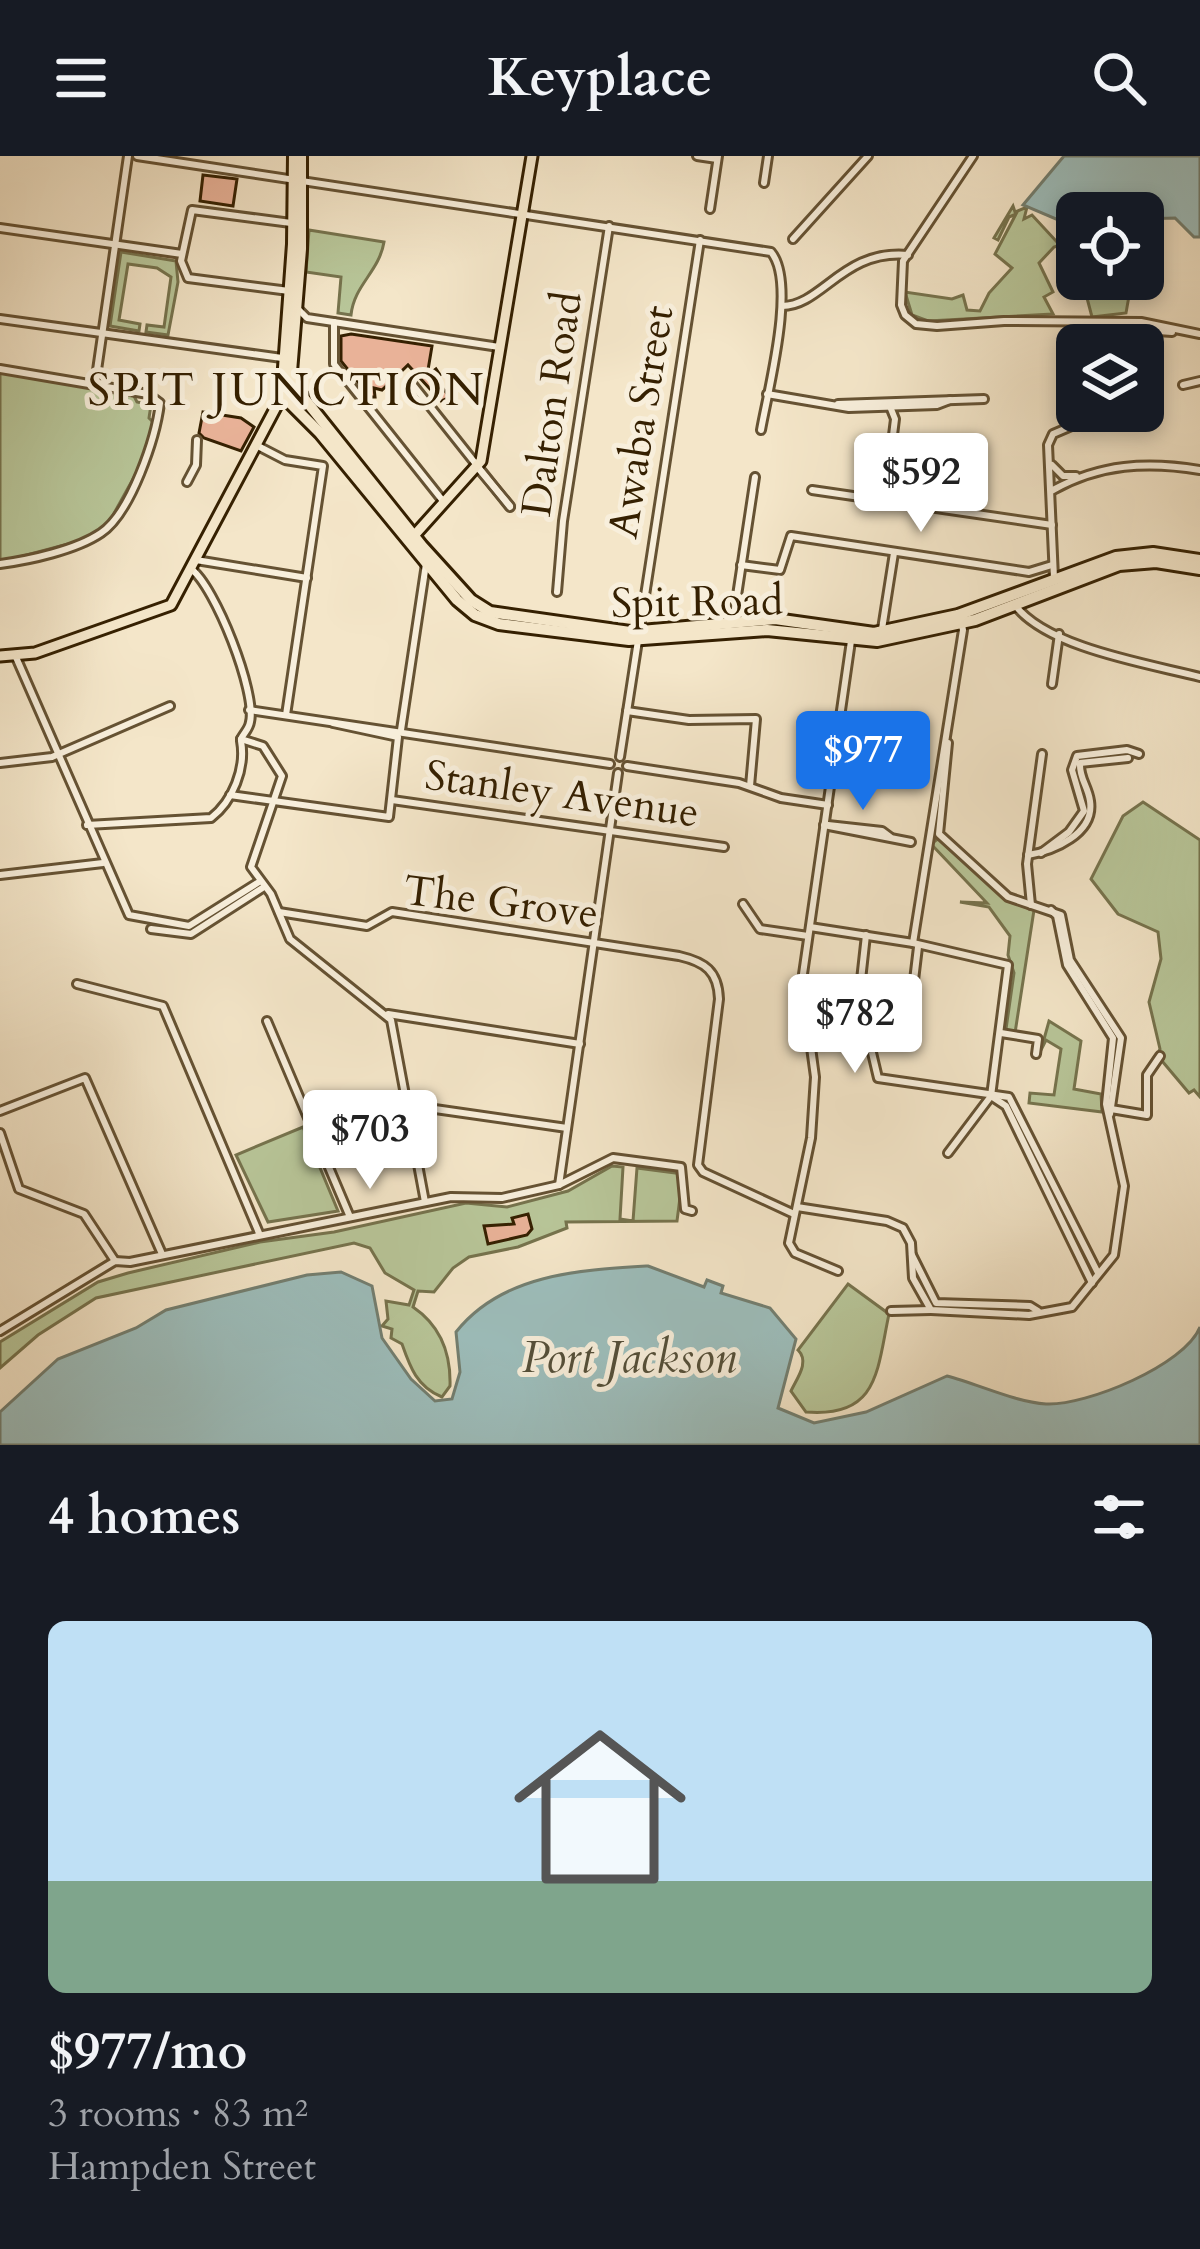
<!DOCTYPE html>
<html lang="en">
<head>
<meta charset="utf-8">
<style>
  :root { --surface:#171b24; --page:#242831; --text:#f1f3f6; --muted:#9ea1a6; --line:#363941; --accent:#1a73e8 }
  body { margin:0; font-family:Cardo,serif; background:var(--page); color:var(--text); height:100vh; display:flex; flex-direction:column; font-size:45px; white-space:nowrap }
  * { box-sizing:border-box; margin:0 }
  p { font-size:39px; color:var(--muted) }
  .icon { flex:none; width:66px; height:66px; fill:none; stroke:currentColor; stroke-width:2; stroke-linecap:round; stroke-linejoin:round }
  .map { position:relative; height:1289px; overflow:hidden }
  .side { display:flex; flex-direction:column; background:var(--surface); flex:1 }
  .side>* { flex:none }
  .controls { position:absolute; left:1056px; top:36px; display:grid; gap:24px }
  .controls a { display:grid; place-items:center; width:108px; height:108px; border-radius:18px; background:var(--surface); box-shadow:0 6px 18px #0003; font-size:60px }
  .price { position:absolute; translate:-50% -102px; padding:0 27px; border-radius:12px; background:#fff; color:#222; font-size:39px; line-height:78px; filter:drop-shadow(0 3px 6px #0008) }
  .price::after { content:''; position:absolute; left:50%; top:72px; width:36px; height:27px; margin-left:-18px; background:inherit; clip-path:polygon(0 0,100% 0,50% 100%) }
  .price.selected { background:var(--accent); color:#fff }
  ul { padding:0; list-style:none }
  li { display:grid; align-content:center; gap:24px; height:636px; padding:0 48px }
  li+li { border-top:3px solid var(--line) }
  li span { display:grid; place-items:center; height:372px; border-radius:18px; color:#555 }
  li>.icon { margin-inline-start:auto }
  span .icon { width:216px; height:216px; fill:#fffc; stroke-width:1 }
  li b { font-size:51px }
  h2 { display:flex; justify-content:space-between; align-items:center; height:144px; padding:0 48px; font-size:51px }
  header { display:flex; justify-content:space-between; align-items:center; height:156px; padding:0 48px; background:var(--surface); font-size:54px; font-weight:600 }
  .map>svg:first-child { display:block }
</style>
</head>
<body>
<header><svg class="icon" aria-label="menu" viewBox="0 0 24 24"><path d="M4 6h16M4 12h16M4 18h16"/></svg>Keyplace<svg class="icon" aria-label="search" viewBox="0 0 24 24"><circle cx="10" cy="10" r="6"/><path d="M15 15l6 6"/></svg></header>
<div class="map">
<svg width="1200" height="1289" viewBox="0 0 1200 1289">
  <rect width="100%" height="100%" fill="#f4e6c9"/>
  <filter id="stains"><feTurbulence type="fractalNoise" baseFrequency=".00167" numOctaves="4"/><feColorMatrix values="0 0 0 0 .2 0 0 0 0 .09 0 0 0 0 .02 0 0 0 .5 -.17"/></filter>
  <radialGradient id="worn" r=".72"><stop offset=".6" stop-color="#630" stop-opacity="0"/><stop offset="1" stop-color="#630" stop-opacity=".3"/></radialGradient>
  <g fill="#b8c699" stroke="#76734d" stroke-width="3">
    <polygon points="1013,50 1015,56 1027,51 1024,63 1032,59 1056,85 1065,77 1077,75 1077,99 1073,85 1054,91 1039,107 1053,136 1044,141 1053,158 928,165 912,159 905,136 952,143 963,139 967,154 980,155 989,137 1012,112 995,98 1016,58 1009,61 998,84 994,82"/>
    <path d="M309,74l75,12c-5,30 -30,43 -33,73l-13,-2 3,-36 -35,-5z"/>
    <polygon points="121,96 176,105 178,126 168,179 146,176 147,169 164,171 171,121 157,112 128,108 119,164 140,168 139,175 110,170"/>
    <polygon points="1082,123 1132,123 1126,157 1092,161"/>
    <polygon points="0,215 133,238 137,246 151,249 149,262 155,268 148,296 102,379 0,406"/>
    <polygon points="1143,646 1200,684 1200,941 1194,934 1189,937 1157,899 1160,893 1149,846 1161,803 1158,776 1118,758 1091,723 1123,660"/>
    <polygon points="939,682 1007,745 1034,754 1015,877 1006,873 1014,817 1008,799 1010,780 989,751 960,746 987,747 931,688"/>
    <polygon points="1049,865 1081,885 1074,933 1101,938 1102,956 1029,947 1030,937 1054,939 1061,893 1046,884 1041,894"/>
    <polygon points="303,971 338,1055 268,1066 236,999"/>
    <path d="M612,1010l11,1 -3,52 13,2 4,-53 46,6 -6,47 -111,1 1,6 -49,19 -49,10 -16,11 -19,24 -16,-1 -5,16c28,19 38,46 37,79l-8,11c-25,-10 -32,-30 -40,-53l-11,-6 1,-9 -10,-3 6,-7 -2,-18 23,4 5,-15 -29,-17 -15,-25 -16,-5 -258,55 -58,37 -38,33v-26l98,-60 30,-9 132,-31 74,-10 132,-29 41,4 61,-16z"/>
    <path d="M848,1128l41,30c-12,56 -10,104 -83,98l-15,-21c6,-13 19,-29 7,-41z"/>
  </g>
  <g fill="#9dbebc" stroke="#737f71" stroke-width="3">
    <polygon points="1064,0 1200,0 1200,81 1194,81 1175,62 1143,63 1143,57 1077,57 1077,66 1063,66 1023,49"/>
    <path d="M648,1110l56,21 3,-7 16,6 -2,7 49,15 26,31 -18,69 36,15 52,-11 81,-36c31,8 68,26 99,28 40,2 139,-39 154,-77v118h-1200v-33l58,-53 78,-31 30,-18 141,-35 34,-3 31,14 10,52 29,41 24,22 17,-2 8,-27 -4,-40c46,-58 123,-62 192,-66z"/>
  </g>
  <g fill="#e9b298" stroke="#352001" stroke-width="3">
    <polygon points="203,19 237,23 233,50 200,45"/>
    <polygon points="351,178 432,190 427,220 436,213 440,219 435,223 450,241 441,245 408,209 382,234 374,232 375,241 370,241 341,205 341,180"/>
    <polygon points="203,256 241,262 254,271 241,295 204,282 199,277"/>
    <polygon points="528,1058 532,1073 527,1079 488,1088 484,1070 514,1068 512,1062"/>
  </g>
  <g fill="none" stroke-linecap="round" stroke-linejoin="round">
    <g stroke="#655233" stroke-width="12">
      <g id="minor">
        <path d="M137,0l634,96c26,31 -3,138 -10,178"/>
        <polyline points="697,0 717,3"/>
        <polyline points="973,0 903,105 901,149 905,159 916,168 937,170 1004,165 1141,166 1200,178"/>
        <polyline points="764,27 768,0"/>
        <polyline points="710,53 718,0"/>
        <polyline points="0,72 182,98"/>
        <polyline points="793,83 868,0"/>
        <polyline points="289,135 188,122 181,105 192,54 291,67"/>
        <path d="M782,150c40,0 61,-57 126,-51"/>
        <polyline points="298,153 307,162 499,191"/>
        <polyline points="0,163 282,202"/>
        <polyline points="334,166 334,208 443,345"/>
        <polyline points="1114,189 1130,173 1172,176"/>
        <path d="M0,213l148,25 12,9c-4,34 -29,110 -59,130 -25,17 -71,27 -101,31"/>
        <polyline points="95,228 128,0"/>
        <polyline points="413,229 510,351"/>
        <polyline points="1183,229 1200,225"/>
        <polyline points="767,238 849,252 937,249 950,244"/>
        <polyline points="838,248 984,243"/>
        <polyline points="256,289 285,304 323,310 286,559"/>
        <polyline points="1052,309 1063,320 1076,320"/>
        <polyline points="478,312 510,350"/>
        <polyline points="187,326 196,309 197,284"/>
        <polyline points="812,334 1052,369"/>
        <path d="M1053,334c47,-26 94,-29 147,-20"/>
        <polyline points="885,344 895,263 891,253"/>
        <polyline points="196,404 307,422"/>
        <polyline points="741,409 780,414 791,380 1029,416 1052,409"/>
        <path d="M191,413c24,17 66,124 59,153 -1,7 -6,11 -9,17"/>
        <polyline points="1054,422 1048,289 1053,278 1074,269 1080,255"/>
        <polyline points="557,436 563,365 609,70"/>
        <path d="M1015,449c32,43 135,59 185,72"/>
        <polyline points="733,466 755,321"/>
        <polyline points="882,473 894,397"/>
        <polyline points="15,499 129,759 189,770 259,726"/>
        <polyline points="1052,528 1059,478"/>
        <polyline points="249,554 610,608"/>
        <polyline points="627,555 689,564 756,563 750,630"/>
        <polyline points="401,574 426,408"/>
        <polyline points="241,583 263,590 282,620 251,711 271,738 290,783 391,864 425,1046"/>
        <polyline points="948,587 939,678 1008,741 1061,759 1070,804 1121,882 1110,958"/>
        <polyline points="620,601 700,84"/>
        <polyline points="0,607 52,601 170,550"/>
        <polyline points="627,610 739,627 781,642 828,649"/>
        <polyline points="230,639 389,661 398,581 333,567"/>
        <polyline points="392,644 724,691"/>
        <path d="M87,669l124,-7c22,-17 35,-50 30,-77"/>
        <polyline points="824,669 911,686"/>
        <polyline points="828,669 882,675 890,681"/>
        <polyline points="1041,697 1069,676 1084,655 1072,614 1077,600 1127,594 1139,598"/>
        <path d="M1028,699c25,-4 67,-21 62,-54 -2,-15 -11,-23 -10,-38l48,-5"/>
        <polyline points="0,719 103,707"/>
        <polyline points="743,748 760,773 808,780"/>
        <polyline points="1031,749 1027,708 1042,598"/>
        <path d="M279,756l88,14 25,-14 287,44c26,6 39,15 40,43l-21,166 5,7 91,42"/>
        <polyline points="810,771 913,787 1008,809 991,940 948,997"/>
        <polyline points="151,773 191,778 264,731"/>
        <polyline points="866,779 859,842 878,922 1009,941 1098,1117"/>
        <polyline points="913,787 963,474 961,465"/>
        <polyline points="77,828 163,850 259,1077"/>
        <polyline points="912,841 918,791"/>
        <polyline points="388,858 580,888"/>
        <polyline points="267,865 350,1061"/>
        <polyline points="1001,877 1038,883 1036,898"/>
        <polyline points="991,940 1006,950 1092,1127"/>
        <polyline points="407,949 567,972"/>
        <polyline points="1111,953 1147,959 1147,919 1160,900"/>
        <polyline points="0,955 85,922 162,1098"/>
        <polyline points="0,977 19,1033 84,1058 115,1105"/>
        <polyline points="559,1029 618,617"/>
        <polyline points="797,1051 887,1065 903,1072 911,1087 913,1122 931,1154 1029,1159 1072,1151 1114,1099 1124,1030 1106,948 1113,882 1067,809 1057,760 1051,754"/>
        <polyline points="912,1099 936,1147 1030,1150 1038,1155"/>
        <polyline points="838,1115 795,1097 789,1087 811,982 815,921 802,825 851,485"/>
        <polyline points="891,1155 931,1154"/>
        <polyline points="0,1175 115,1105 130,1106 451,1041 502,1042 559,1029 613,1002 681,1011 685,1053 692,1055"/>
      </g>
    </g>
    <g stroke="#352001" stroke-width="15">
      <g id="major">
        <polyline points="411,383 481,305 532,0"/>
        <polyline points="0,500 35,497 171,449 284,236"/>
      </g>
    </g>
    <g stroke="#352001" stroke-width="16">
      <g id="highway">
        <polyline points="294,0 293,88 282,239 320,277 457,444 475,459 499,468 629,484 767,474 877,485 975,464 1119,409 1156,406 1200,413"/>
        <polyline points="301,0 301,93 291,216 295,231 422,390 471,444 490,456 630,476 775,463 874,477 958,459 1116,401 1153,397 1200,404"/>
      </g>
    </g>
    <use href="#minor" stroke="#f8efdc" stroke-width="6"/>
    <use href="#major" stroke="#f4e6c9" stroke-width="9"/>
    <use href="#highway" stroke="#f4e6c9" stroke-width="10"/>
  </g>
  <g text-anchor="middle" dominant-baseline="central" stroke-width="10" stroke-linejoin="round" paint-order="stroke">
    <g font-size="42" fill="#352001" stroke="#f8efdc">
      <text transform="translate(552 248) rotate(-82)">Dalton Road</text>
      <text transform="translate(641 266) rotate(-81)">Awaba Street</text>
      <text transform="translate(697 446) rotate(-1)">Spit Road</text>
      <text transform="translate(562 638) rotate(8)">Stanley Avenue</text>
      <text transform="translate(501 746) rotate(7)">The Grove</text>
    </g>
    <g font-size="45" letter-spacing="3" fill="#352001" stroke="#f8efdc">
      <text x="287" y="234">SPIT JUNCTION</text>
    </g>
    <g font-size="45" font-style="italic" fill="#544f39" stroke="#f8efdc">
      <text x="629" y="1201">Port Jackson</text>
    </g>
  </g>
  <rect width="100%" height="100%" filter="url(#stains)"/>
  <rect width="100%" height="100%" fill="url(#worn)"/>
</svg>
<div class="controls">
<a><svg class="icon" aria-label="locate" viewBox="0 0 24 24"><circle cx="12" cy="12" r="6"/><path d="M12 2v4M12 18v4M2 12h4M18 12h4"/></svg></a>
<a><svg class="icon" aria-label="layers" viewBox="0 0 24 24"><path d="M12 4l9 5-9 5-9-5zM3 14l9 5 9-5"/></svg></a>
</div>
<b class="price" style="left:921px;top:379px">$592</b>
<b class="price selected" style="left:863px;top:657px">$977</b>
<b class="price" style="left:855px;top:920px">$782</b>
<b class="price" style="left:370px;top:1036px">$703</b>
</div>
<section class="side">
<h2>4 homes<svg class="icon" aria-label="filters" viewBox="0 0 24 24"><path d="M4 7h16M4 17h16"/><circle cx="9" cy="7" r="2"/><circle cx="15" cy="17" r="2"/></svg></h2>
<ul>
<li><span style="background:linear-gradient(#bfe0f5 70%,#7fa58c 0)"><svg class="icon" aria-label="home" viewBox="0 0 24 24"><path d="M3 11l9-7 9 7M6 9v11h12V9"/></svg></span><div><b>$977/mo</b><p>3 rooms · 83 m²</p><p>Hampden Street</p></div></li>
</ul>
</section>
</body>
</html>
